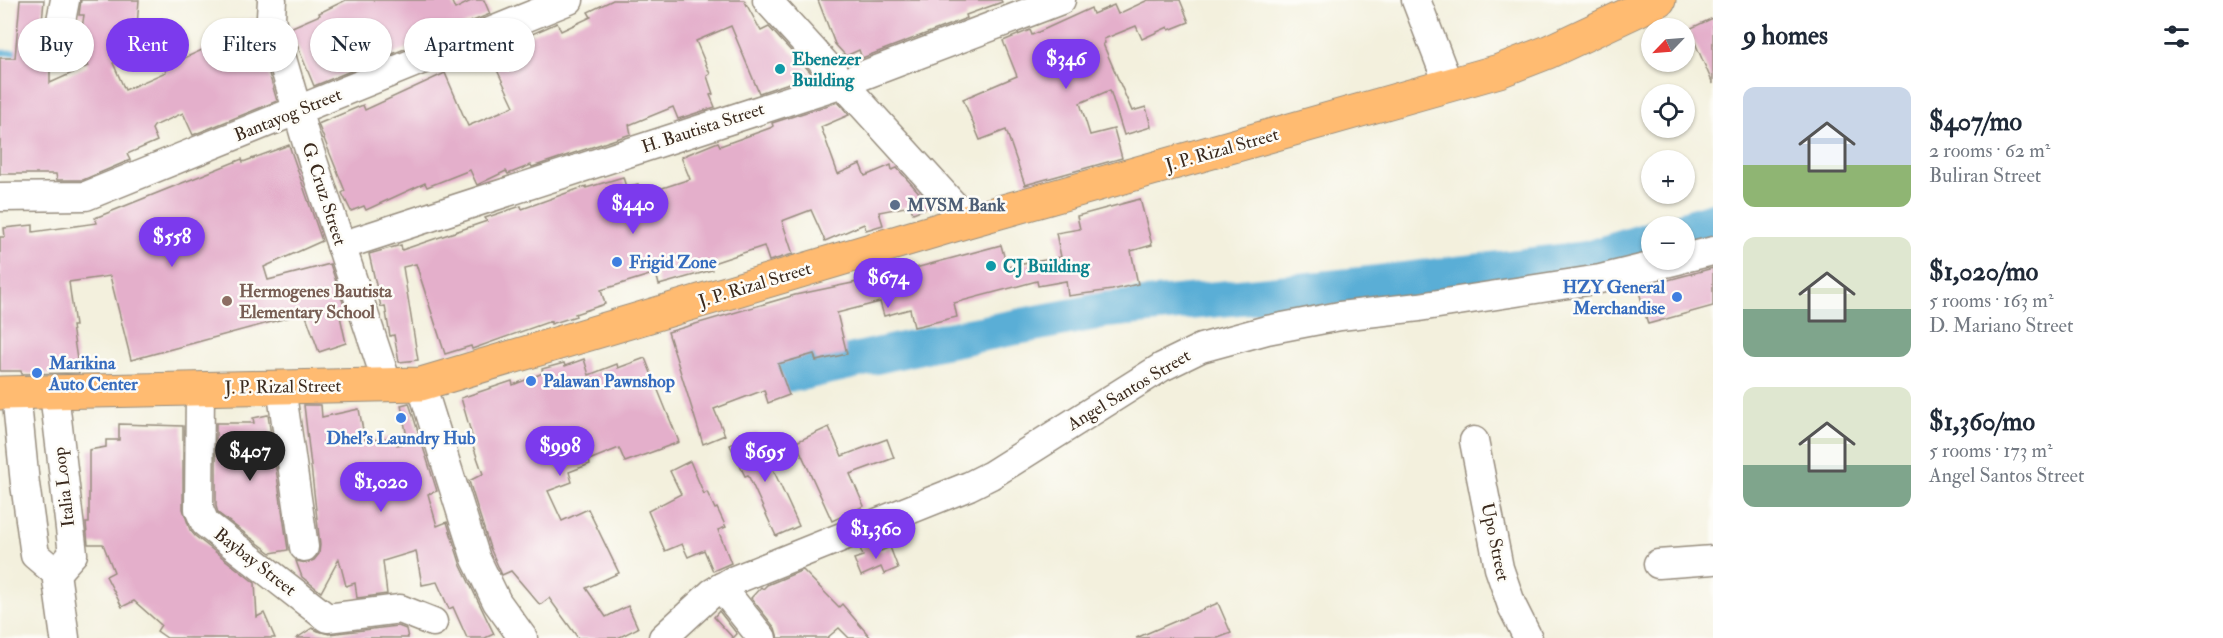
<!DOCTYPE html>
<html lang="en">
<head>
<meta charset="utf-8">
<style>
  :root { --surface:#fff; --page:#f6f6f7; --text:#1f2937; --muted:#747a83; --accent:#7c3aed }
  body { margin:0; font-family:"IM FELL Double Pica",serif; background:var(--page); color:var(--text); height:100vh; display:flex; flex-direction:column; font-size:22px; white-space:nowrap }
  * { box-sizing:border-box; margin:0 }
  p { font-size:20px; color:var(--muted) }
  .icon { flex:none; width:33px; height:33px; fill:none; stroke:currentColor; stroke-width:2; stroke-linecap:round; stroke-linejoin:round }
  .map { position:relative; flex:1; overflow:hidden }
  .side { display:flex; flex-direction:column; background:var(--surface); width:510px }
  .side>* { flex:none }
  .banner { position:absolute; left:18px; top:18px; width:570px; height:54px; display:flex; gap:12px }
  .needle { width:39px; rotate:245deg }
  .buttons { position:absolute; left:1641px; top:18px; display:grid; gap:12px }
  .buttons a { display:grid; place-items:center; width:54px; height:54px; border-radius:50%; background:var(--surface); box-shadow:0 2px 4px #0004; font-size:30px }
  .price { position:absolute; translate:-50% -51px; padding:0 14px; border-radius:21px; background:var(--accent); color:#fff; font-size:20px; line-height:39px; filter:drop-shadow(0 2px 3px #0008) }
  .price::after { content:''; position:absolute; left:50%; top:36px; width:18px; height:14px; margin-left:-9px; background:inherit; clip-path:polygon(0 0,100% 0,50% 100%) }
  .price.selected { background:#222; color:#fff }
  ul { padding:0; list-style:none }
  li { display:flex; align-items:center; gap:18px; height:150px; padding:0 30px }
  li span { display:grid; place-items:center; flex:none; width:168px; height:120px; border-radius:12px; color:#555 }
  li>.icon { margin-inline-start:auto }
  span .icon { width:72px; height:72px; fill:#fffc; stroke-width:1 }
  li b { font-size:26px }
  h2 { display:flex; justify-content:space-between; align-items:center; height:72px; padding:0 30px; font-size:26px }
  .tag { padding:0 21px; border-radius:27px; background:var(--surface); box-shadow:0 2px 4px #0004; font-size:21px; line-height:54px }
  .tag.selected { background:var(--accent); color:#fff }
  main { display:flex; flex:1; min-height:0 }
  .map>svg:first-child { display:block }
</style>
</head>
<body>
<main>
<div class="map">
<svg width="1713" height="638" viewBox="0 0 1713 638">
  <rect width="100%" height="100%" fill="#fdfcf7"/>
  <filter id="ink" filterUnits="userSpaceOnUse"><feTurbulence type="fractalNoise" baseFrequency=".0167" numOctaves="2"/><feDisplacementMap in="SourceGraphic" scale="12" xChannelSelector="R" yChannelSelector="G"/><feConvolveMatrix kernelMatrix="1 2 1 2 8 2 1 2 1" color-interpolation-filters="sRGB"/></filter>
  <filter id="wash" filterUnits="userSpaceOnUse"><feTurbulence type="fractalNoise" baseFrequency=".008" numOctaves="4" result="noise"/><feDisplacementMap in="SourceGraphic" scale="24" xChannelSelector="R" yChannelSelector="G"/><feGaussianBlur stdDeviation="1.35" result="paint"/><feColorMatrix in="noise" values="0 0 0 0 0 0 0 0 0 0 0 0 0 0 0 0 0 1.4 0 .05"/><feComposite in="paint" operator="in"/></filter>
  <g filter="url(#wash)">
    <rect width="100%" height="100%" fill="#f3f0dd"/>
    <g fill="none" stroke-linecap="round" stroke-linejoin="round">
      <g stroke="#5aaed6" stroke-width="6">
        <polyline points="34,52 70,52 86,48"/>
        <polyline points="0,53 23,52"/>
      </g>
      <g stroke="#5aaed6" stroke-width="36">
        <polyline points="1684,229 1713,220"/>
        <polyline points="785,374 800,373 943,341 1106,310 1361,285 1587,259 1652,239"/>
      </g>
    </g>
    <g id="blocks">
      <g fill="#e4afcb">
        <polygon points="20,0 44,0 39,56 50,57 50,83 88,66 79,47 84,15 79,15 81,0 139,0 135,52 113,63 125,90 166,72 149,37 164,30 178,61 211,46 207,39 253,18 277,101 193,135 183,113 154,126 152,129 157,141 127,154 130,160 83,180 57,180 56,174 0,174 0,58 15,58"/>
        <polygon points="346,0 451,0 455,9 473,0 484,0 490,14 314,86 290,28 320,15 319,13"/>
        <polygon points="613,0 744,0 761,31 769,27 813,75 759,93 731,26 696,41 710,74 707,76 713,94 710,95 715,107 678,119 673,107 629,125 631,134 532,167 531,165 508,174 506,171 477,185 470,170 427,187 425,183 366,210 364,206 351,211 342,193 345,191 318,124 363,105 365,110 445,73 468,126 514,106 489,53 557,23 561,31 591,17 588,12"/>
        <polygon points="818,0 1001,0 1002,2 966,15 967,18 862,58 859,50 846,56 835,44"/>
        <polygon points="1148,0 1180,0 1189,22 1169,30 1168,27 1142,39 1136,26 1104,39 1105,43 1103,44 1132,111 1146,107 1151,127 1124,135 1110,90 1080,103 1090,135 1114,129 1122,158 1025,185 1006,130 980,140 963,99 1017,76 1003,41 1030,30 1032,35 1091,8 1093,14 1114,5 1118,14"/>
        <polygon points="1713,18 1713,84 1689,29"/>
        <polygon points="838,102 849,115 821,127 838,174 860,164 865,176 891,165 892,170 897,168 931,206 913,213 910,206 879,212 883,225 866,230 864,224 825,241 811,210 782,221 793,254 769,261 764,246 710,264 712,270 659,285 656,273 601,290 605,304 575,314 576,316 551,324 551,321 472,349 471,346 445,354 416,264 403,267 418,360 399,362 394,335 390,336 385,306 381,307 369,254 401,245 402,250 487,221 485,218 521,206 522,209 586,186 586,188 623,177 626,187 638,184 641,195 690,179 681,157 718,142 720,146 734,141 770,128 773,126 772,123"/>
        <polygon points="289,145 322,241 264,267 268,280 330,264 347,314 340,316 346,343 319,352 305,313 131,360 110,276 69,282 75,326 72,326 79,373 22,374 21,371 0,371 0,237 5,237 4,228 33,225 33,232 97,223 95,218 242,159 243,162"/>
        <polygon points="1140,199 1152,245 1131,251 1138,284 1112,290 1068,296 1066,281 1038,286 1037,281 954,303 957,317 914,327 910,309 884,316 880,302 837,313 847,354 816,361 814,354 778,364 789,395 768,403 764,390 714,409 725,435 703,444 668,332 795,295 867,280 867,281 1001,245 1007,267 1061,257 1056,233 1080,229 1077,216"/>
        <polygon points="1713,268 1713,306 1648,324 1638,288"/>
        <polygon points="645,358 679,442 625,462 619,448 589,460 590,464 569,472 572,482 548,491 562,521 588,509 619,573 586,588 606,617 628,606 638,628 618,638 578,638 549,598 540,605 511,571 502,575 490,548 469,481 483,474 472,443 474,443 461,398 512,381 513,385 543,373 542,369 564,363 565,366 584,359 589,375 617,364 618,368"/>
        <polygon points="409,403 437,491 428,494 437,526 447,522 461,566 494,634 485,638 467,638 453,607 449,609 437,582 422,585 416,551 383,561 387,594 357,598 355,583 346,586 339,559 321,592 302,577 296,561 306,563 314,560 319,554 320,545 304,405 321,405 322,417 359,409 365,441 394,437 397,445 408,443 401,405"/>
        <polygon points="268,415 288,550 271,553 218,513 216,506 216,423 254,423 253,418"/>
        <polygon points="119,424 183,426 183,509 190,530 195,536 255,583 257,617 264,613 275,638 167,638 157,631 161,625 134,601 122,607 106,576 114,572 103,544 88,544 86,523 89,523 89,450 106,447 106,440 119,440"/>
        <polygon points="829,427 842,456 887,439 894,458 850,474 864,506 832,521 796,442"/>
        <polygon points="756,432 799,526 776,536 748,475 745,476 730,445"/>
        <polygon points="690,461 704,494 707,492 715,509 717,508 726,527 718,530 731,563 713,571 704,550 688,557 682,544 665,551 648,511 681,494 670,471"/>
        <polygon points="877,541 881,551 890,547 898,568 884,574 881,567 861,576 854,559 863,556 860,548"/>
        <polygon points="803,570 839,607 842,604 871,638 849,638 839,628 827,638 778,638 775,628 751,598 761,587 763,589 767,585"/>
        <polygon points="1218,603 1231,633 1218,638 1136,638"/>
        <polygon points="719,611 737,634 733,638 714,617"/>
        <polygon points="398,626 406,629 408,638 297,638 312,628 318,631 329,634"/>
      </g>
    </g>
  </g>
  <g filter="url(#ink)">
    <use href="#blocks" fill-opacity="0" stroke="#978d7e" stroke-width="1.5"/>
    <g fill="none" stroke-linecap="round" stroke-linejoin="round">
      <g stroke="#978d7e" stroke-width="31">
        <g id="minor">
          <polyline points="272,0 271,17 273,28 306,140 388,386"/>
          <polyline points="767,0 968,221"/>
          <polyline points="1416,0 1449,86"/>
          <polyline points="60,26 65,0"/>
          <polyline points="0,197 86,196 569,0"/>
          <polyline points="341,246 843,83 1061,0"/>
          <polyline points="1684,258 1713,251"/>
          <polyline points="421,384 476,559 497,602 523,638"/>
          <polyline points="281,387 304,547"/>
          <polyline points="200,388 199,509 205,523 327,618 400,609 433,622"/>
          <polyline points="16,393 25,484 35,555 56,573 65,638"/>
          <polyline points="54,393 73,554 56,573"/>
          <polyline points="1474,441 1499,568 1512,606 1528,638"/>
          <polyline points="1658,564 1713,560"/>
          <polyline points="721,587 762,638"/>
          <polyline points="663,638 712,593 732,581 969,486 991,475 1162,367 1201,348 1267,330 1340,316 1419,307 1600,279 1678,260"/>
        </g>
      </g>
      <g stroke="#978d7e" stroke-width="35">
        <polyline id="major" points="0,393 421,384 968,221 1499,71 1548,52 1659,0"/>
      </g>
      <use href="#minor" stroke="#fff" stroke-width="28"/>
      <use href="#major" stroke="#ffbb71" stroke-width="33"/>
    </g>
  </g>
  <g fill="#0f9aa8" stroke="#fdfcf7" stroke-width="2">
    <circle cx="780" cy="69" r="6"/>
    <circle cx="991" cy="266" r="6"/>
  </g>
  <circle fill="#5c6f8a" stroke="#fdfcf7" stroke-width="2" cx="895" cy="205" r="6"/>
  <g fill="#3f7fe0" stroke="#fdfcf7" stroke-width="2">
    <circle cx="617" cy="262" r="6"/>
    <circle cx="1677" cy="297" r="6"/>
    <circle cx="37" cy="373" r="6"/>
    <circle cx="531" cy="381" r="6"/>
    <circle cx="401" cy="418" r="6"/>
  </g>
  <circle fill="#8d6e63" stroke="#fdfcf7" stroke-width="2" cx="227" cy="301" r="6"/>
  <g text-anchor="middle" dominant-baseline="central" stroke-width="5" stroke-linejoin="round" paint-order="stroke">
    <g font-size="18" font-weight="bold" fill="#0d838f" stroke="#fdfcf7" text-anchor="start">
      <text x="792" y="59">Ebenezer<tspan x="792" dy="21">Building</tspan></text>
      <text x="1003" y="266">CJ Building</text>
    </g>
    <g font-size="18" fill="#3b2a1e" stroke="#fdfcf7">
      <text transform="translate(288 115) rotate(-22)">Bantayog Street</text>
      <text transform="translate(703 128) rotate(-18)">H. Bautista Street</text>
      <text transform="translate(1222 150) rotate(-16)">J. P. Rizal Street</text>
      <text transform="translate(324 194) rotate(72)">G. Cruz Street</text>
      <text transform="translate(755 285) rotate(-17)">J. P. Rizal Street</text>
      <text transform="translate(283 387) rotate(-1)">J. P. Rizal Street</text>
      <text transform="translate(1129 390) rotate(-31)">Angel Santos Street</text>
      <text transform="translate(64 487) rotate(-97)">Italia Loop</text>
      <text transform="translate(1495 542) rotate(78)">Upo Street</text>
      <text transform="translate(255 562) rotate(38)">Baybay Street</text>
    </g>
    <g font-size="18" font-weight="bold" fill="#4e5e75" stroke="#fdfcf7" text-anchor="start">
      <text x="907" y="205">MVSM Bank</text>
    </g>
    <g font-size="18" font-weight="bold" fill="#366cbe" stroke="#fdfcf7" text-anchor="start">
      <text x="629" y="262">Frigid Zone</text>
      <text x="1665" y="287" text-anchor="end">HZY General<tspan x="1665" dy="21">Merchandise</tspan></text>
      <text x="49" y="363">Marikina<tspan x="49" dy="21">Auto Center</tspan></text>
      <text x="543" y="381">Palawan Pawnshop</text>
      <text x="401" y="438" text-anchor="middle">Dhel's Laundry Hub</text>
    </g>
    <g font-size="18" font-weight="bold" fill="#785e54" stroke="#fdfcf7" text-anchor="start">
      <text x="239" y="291">Hermogenes Bautista<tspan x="239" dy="21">Elementary School</tspan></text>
    </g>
  </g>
</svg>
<div class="buttons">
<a><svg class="needle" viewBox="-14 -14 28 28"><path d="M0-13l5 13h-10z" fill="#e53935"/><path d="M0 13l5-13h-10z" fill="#747a83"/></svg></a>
<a><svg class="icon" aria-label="locate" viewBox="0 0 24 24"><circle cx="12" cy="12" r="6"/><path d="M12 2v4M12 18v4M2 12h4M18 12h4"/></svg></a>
<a>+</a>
<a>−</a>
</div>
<b class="price" style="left:1066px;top:90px">$346</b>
<b class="price" style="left:633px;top:235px">$440</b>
<b class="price" style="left:172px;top:268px">$558</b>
<b class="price" style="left:888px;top:309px">$674</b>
<b class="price" style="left:560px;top:477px">$998</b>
<b class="price selected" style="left:250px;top:482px">$407</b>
<b class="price" style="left:765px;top:483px">$695</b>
<b class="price" style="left:381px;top:513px">$1,020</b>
<b class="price" style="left:876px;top:560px">$1,360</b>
<div class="banner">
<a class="tag">Buy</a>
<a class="tag selected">Rent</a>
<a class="tag">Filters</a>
<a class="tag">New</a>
<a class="tag">Apartment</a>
</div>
</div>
<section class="side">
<h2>9 homes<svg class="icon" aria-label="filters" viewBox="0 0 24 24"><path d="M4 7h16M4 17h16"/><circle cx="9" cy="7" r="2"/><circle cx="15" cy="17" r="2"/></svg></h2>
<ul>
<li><span style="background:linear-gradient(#c9d6e8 65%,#8fb573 0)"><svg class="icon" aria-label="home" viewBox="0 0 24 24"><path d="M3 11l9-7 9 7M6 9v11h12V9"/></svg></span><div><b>$407/mo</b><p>2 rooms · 62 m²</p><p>Buliran Street</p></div></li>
<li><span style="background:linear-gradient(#dfe7d0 60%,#7fa58c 0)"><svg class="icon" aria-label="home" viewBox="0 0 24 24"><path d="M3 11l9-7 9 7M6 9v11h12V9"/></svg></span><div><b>$1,020/mo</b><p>5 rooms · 163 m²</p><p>D. Mariano Street</p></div></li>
<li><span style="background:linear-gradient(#dfe7d0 65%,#7fa58c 0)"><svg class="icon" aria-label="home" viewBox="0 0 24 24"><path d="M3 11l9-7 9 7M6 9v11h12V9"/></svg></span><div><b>$1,360/mo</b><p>5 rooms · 173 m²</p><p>Angel Santos Street</p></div></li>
</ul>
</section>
</main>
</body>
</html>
